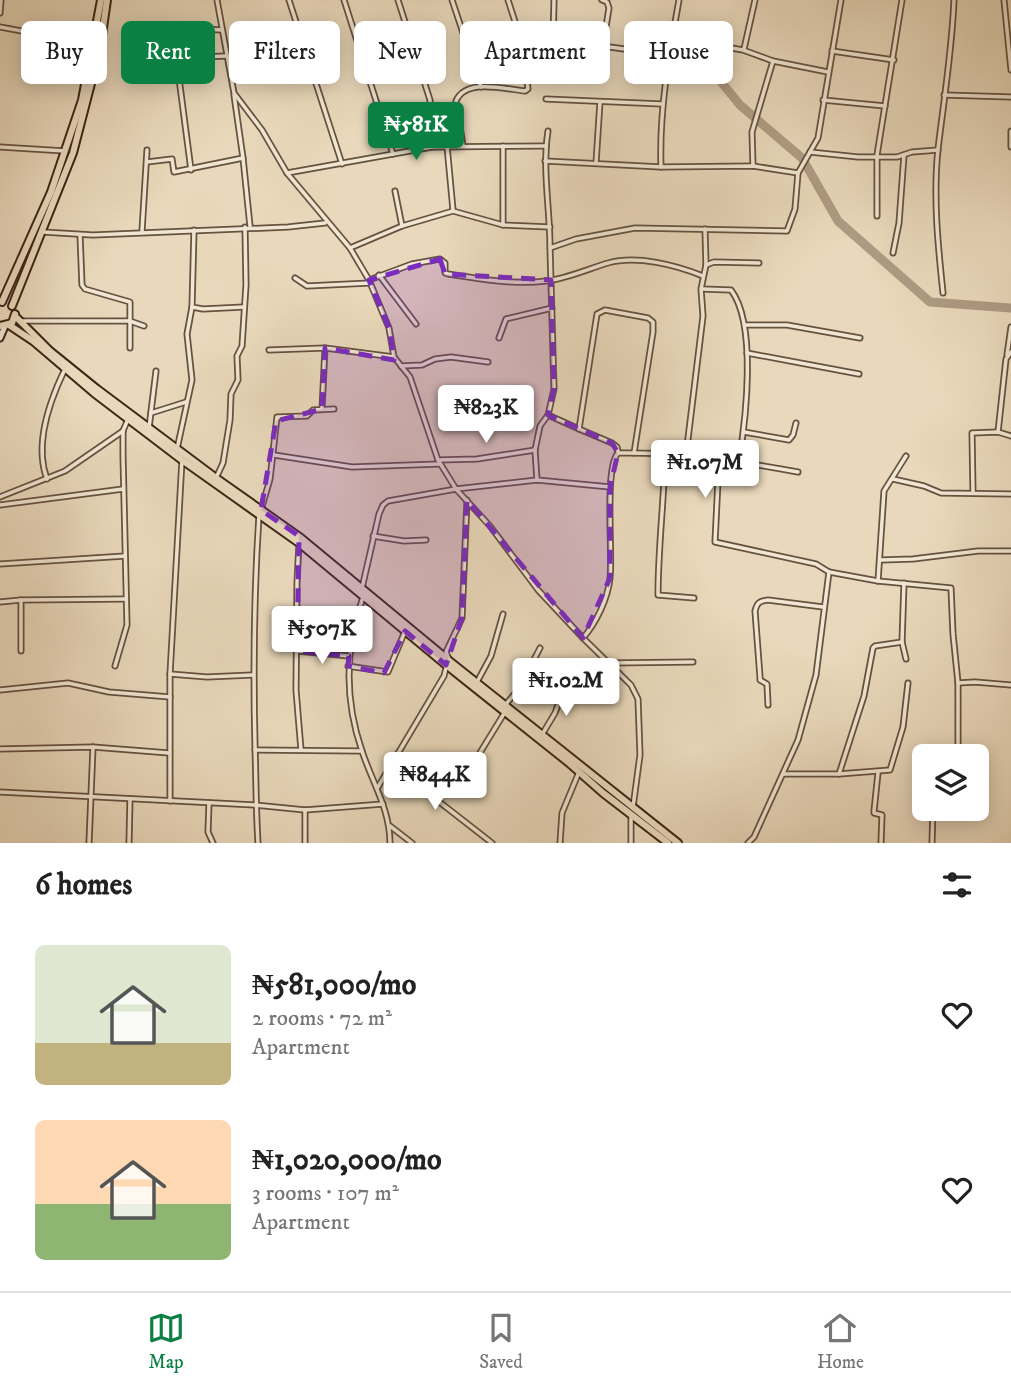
<!DOCTYPE html>
<html lang="en">
<head>
<meta charset="utf-8">
<style>
  :root { --surface:#fff; --page:#f2f2f2; --text:#222; --muted:#767676; --line:#e0e0e0; --accent:#0b8043 }
  body { margin:0; font-family:"IM FELL DW Pica",serif; background:var(--page); color:var(--text); height:100vh; display:flex; flex-direction:column; font-size:26px; white-space:nowrap }
  * { box-sizing:border-box; margin:0 }
  p { font-size:23px; color:var(--muted) }
  .icon { flex:none; width:38px; height:38px; fill:none; stroke:currentColor; stroke-width:2; stroke-linecap:round; stroke-linejoin:round }
  .map { position:relative; height:843px; overflow:hidden }
  .side { display:flex; flex-direction:column; background:var(--surface); flex:1 }
  .side>* { flex:none }
  .hud { position:absolute; left:21px; top:21px; width:970px; height:63px; display:flex; gap:14px }
  .controls { position:absolute; left:912px; top:744px; display:grid; gap:14px }
  .controls a { display:grid; place-items:center; width:77px; height:77px; border-radius:10px; background:var(--surface); box-shadow:0 4px 18px #0003; font-size:35px }
  .price { position:absolute; translate:-50% -60px; padding:0 16px; border-radius:7px; background:#fff; color:#222; font-size:23px; line-height:46px; filter:drop-shadow(0 2px 4px #0008) }
  .price::after { content:''; position:absolute; left:50%; top:42px; width:21px; height:16px; margin-left:-10px; background:inherit; clip-path:polygon(0 0,100% 0,50% 100%) }
  .price.selected { background:var(--accent); color:#fff }
  ul { padding:0; list-style:none }
  li { display:flex; align-items:center; gap:21px; height:175px; padding:0 35px }
  li span { display:grid; place-items:center; flex:none; width:196px; height:140px; border-radius:10px; color:#555 }
  li>.icon { margin-inline-start:auto }
  span .icon { width:84px; height:84px; fill:#fffc; stroke-width:1 }
  li b { font-size:30px }
  h2 { display:flex; justify-content:space-between; align-items:center; height:84px; padding:0 35px; font-size:30px }
  .tag { padding:0 24px; border-radius:10px; background:var(--surface); box-shadow:0 4px 18px #0003; font-size:24px; line-height:63px }
  .tag.selected { background:var(--accent); color:#fff }
  .dock { display:flex; justify-content:space-around; align-items:center; height:98px; border-top:2px solid var(--line); background:var(--surface); font-size:19px; color:var(--muted) }
  .dock a { display:grid; justify-items:center; gap:4px }
  .dock .selected { color:var(--accent) }
  .map>svg:first-child { display:block }
</style>
</head>
<body>
<div class="map">
<svg width="1011" height="843" viewBox="0 0 1011 843">
  <rect width="100%" height="100%" fill="#e9d8bb"/>
  <filter id="stains"><feTurbulence type="fractalNoise" baseFrequency=".00286" numOctaves="4"/><feColorMatrix values="0 0 0 0 .2 0 0 0 0 .09 0 0 0 0 .02 0 0 0 .5 -.17"/></filter>
  <radialGradient id="worn" r=".72"><stop offset=".6" stop-color="#630" stop-opacity="0"/><stop offset="1" stop-color="#630" stop-opacity=".3"/></radialGradient>
  <g fill="none" stroke-linecap="round" stroke-linejoin="round">
    <polyline stroke="#ae9b83" stroke-width="9" points="704,61 740,105 802,158 838,221 930,302 1011,308"/>
    <g stroke="#665240" stroke-width="7">
      <g id="street">
        <polyline points="217,0 234,93 262,130 287,173 350,248 369,280 389,328 394,357 410,377 438,460 456,489 490,526 538,590 583,638 631,685 638,699 640,755 633,807"/>
        <polyline points="289,0 342,164"/>
        <polyline points="344,0 393,154"/>
        <polyline points="398,0 430,100 432,147"/>
        <polyline points="452,0 481,87"/>
        <polyline points="602,0 607,2 609,8 603,46"/>
        <polyline points="1004,0 1011,70"/>
        <polyline points="0,13 1,0"/>
        <polyline points="0,27 91,44"/>
        <polyline points="168,27 222,30"/>
        <polyline points="672,35 691,41 743,50 773,61 828,72"/>
        <polyline points="522,43 595,45 668,55"/>
        <polyline points="553,43 554,0"/>
        <polyline points="744,49 755,0"/>
        <polyline points="832,51 894,60"/>
        <polyline points="234,95 243,158 250,226"/>
        <polyline points="944,95 1011,97"/>
        <polyline points="546,99 662,104"/>
        <polyline points="823,100 885,106"/>
        <path d="M548,131c-6,38 2,78 2,116"/>
        <polyline points="1011,131 1011,147"/>
        <polyline points="447,146 453,210"/>
        <path d="M463,146l-7,-45c10,-23 49,-12 69,-10l3,-2 -6,-46 -14,-43"/>
        <polyline points="503,146 503,225 550,227"/>
        <polyline points="0,147 65,151"/>
        <polyline points="810,152 858,157 897,157 912,152 938,150"/>
        <polyline points="545,161 661,167 753,166 798,173"/>
        <polyline points="147,162 172,159 174,172 243,158"/>
        <polyline points="596,163 600,102"/>
        <polyline points="753,166 752,132 773,61"/>
        <path d="M661,167c-2,-57 8,-111 18,-167"/>
        <polyline points="191,170 177,63 179,58 226,56"/>
        <polyline points="287,173 432,147 546,146"/>
        <polyline points="395,191 402,226"/>
        <polyline points="877,216 877,155 902,0"/>
        <polyline points="194,230 192,307 203,309 244,307"/>
        <polyline points="142,231 147,150"/>
        <polyline points="43,232 93,235 288,227 325,223"/>
        <polyline points="80,235 82,285 85,289 130,302 130,348"/>
        <polyline points="350,248 402,226 453,211 503,225"/>
        <polyline points="893,253 899,223 904,155"/>
        <polyline points="706,265 714,262 759,263"/>
        <polyline points="379,275 416,324"/>
        <polyline points="295,278 307,286 370,283"/>
        <path d="M369,280l43,-16 28,-5 5,4v10l3,1c31,5 67,11 98,7 20,-2 42,-12 62,-18 29,-8 68,2 95,13"/>
        <path d="M702,289l29,1c26,34 15,128 8,171"/>
        <path d="M943,293c-5,-47 -10,-96 -5,-144 6,-50 14,-99 16,-149"/>
        <polyline points="22,321 130,321 144,326"/>
        <polyline points="745,325 787,325 860,338"/>
        <polyline points="499,338 506,319 552,308"/>
        <polyline points="269,350 325,348 394,357"/>
        <polyline points="747,353 859,374"/>
        <polyline points="1007,355 1011,327"/>
        <polyline points="401,366 422,365 435,359 451,357 488,362"/>
        <polyline points="322,409 325,348"/>
        <polyline points="151,413 186,402"/>
        <polyline points="548,415 579,429 597,314 605,310 648,318 653,322 653,332 634,453"/>
        <polyline points="149,428 156,371"/>
        <polyline points="579,429 612,443 617,447 618,452"/>
        <polyline points="744,432 789,440 793,435 796,423"/>
        <polyline points="998,432 1006,359 1011,352"/>
        <polyline points="177,449 192,380 187,334 192,307"/>
        <polyline points="274,455 352,467 440,464"/>
        <path d="M665,455c-1,47 -7,93 -7,140l36,3"/>
        <polyline points="686,455 703,316 701,289 706,265 705,229"/>
        <polyline points="438,460 477,459 535,450"/>
        <polyline points="719,460 715,542 816,564 829,572 878,581 951,588 953,634 958,683 958,756"/>
        <polyline points="216,478 223,463 230,420 231,394 238,380 237,356 242,346 246,285 245,227"/>
        <path d="M47,479c-13,-34 3,-79 18,-110"/>
        <polyline points="893,479 924,486 941,493 1011,494"/>
        <polyline points="537,480 535,450 540,426 548,415 554,389 550,248 576,239 635,228 787,231 795,209 798,173 818,138 841,0"/>
        <polyline points="973,492 972,433 998,432 1011,436"/>
        <polyline points="0,497 65,471 123,431"/>
        <polyline points="0,505 123,489"/>
        <polyline points="261,510 270,479 277,417 307,416 313,410 334,409"/>
        <polyline points="373,536 404,541 426,540"/>
        <polyline points="299,543 297,583 296,690 301,750"/>
        <polyline points="881,560 913,559 978,551 1011,551"/>
        <polyline points="0,564 125,556"/>
        <polyline points="878,581 884,491 906,456"/>
        <polyline points="904,583 902,642 906,659"/>
        <polyline points="362,588 379,514 383,505 388,501 456,489 537,480 610,487"/>
        <path d="M363,597c-18,51 -19,102 -1,154 10,31 28,58 28,92"/>
        <polyline points="0,602 21,600 126,599"/>
        <path d="M583,638c13,-15 25,-39 27,-60 3,-25 -6,-110 8,-125 61,-1 120,8 180,19"/>
        <polyline points="21,651 21,600"/>
        <polyline points="297,651 349,656"/>
        <polyline points="448,657 446,652 462,618 467,500"/>
        <polyline points="609,663 693,662"/>
        <polyline points="115,666 127,625 123,456 123,431 128,419"/>
        <polyline points="348,666 388,672 405,631"/>
        <polyline points="170,674 207,677 252,675"/>
        <polyline points="477,682 491,656 503,614"/>
        <polyline points="958,683 975,682 1011,685"/>
        <polyline points="0,690 68,683 109,692 170,697"/>
        <polyline points="506,704 518,690 540,648"/>
        <path d="M768,705l-1,-21 -7,-4v-3l-5,-66c2,-8 4,-10 13,-11l55,7"/>
        <polyline points="543,733 555,713 563,691"/>
        <polyline points="0,749 93,747 169,753"/>
        <polyline points="255,750 362,751"/>
        <polyline points="392,765 492,843"/>
        <polyline points="878,773 874,811 874,813 882,815 881,843"/>
        <polyline points="783,774 839,774 890,770 903,727 908,683"/>
        <polyline points="839,774 864,696 873,648 875,646 902,642"/>
        <polyline points="462,782 505,712"/>
        <polyline points="378,787 444,676 447,664"/>
        <polyline points="0,792 255,805 305,810 383,804"/>
        <polyline points="170,801 170,674 182,460"/>
        <polyline points="209,803 208,832 213,843"/>
        <polyline points="305,810 305,843"/>
        <polyline points="967,813 967,808"/>
        <polyline points="390,826 412,843"/>
        <polyline points="89,843 93,747"/>
        <polyline points="129,843 130,799"/>
        <path d="M258,843c-2,-32 -2,-64 -3,-97 -2,-77 -1,-153 4,-231"/>
        <polyline points="560,843 562,813 579,772"/>
        <polyline points="631,843 631,815"/>
        <polyline points="748,843 754,837 798,740 816,675 829,572"/>
        <polyline points="932,843 933,808"/>
      </g>
    </g>
    <g stroke="#3b2617" stroke-width="9">
      <polyline id="secondary" points="0,338 5,326"/>
    </g>
    <g stroke="#3b2617" stroke-width="10">
      <g id="primary">
        <polyline points="2,302 51,192 82,100 101,0"/>
        <polyline points="12,306 73,153 100,49 107,0"/>
        <polyline points="15,316 50,351 97,389 216,478 301,538 452,663 678,843"/>
        <polyline points="9,325 33,341 94,393 182,460 299,543 446,665 569,763 603,793 668,843"/>
        <polyline points="0,326 12,323 15,314"/>
      </g>
    </g>
    <use href="#street" stroke="#f1e6d3" stroke-width="3.5"/>
    <use href="#secondary" stroke="#f1e6d3" stroke-width="5"/>
    <use href="#primary" stroke="#e9d8bb" stroke-width="6"/>
  </g>
  <path fill="#7b2cbf" fill-opacity="0.2" stroke="#7b2cbf" stroke-width="5" stroke-dasharray="14 9" stroke-linejoin="round" d="M440,259l5,15 106,6 3,109 -6,26 64,28 6,10 -8,34v91l-27,60 -116,-138 -5,118 -16,47 -41,-34 -21,42 -36,-7 1,-10 -52,-5 2,-115 -38,-26 15,-89 46,-12 3,-61 69,12 -5,-32 -20,-48z"/>
  <rect width="100%" height="100%" filter="url(#stains)"/>
  <rect width="100%" height="100%" fill="url(#worn)"/>
</svg>
<div class="controls">
<a><svg class="icon" aria-label="layers" viewBox="0 0 24 24"><path d="M12 4l9 5-9 5-9-5zM3 14l9 5 9-5"/></svg></a>
</div>
<b class="price selected" style="left:416px;top:162px">₦581K</b>
<b class="price" style="left:486px;top:445px">₦823K</b>
<b class="price" style="left:705px;top:500px">₦1.07M</b>
<b class="price" style="left:322px;top:666px">₦507K</b>
<b class="price" style="left:566px;top:718px">₦1.02M</b>
<b class="price" style="left:435px;top:812px">₦844K</b>
<div class="hud">
<a class="tag">Buy</a>
<a class="tag selected">Rent</a>
<a class="tag">Filters</a>
<a class="tag">New</a>
<a class="tag">Apartment</a>
<a class="tag">House</a>
</div>
</div>
<section class="side">
<h2>6 homes<svg class="icon" aria-label="filters" viewBox="0 0 24 24"><path d="M4 7h16M4 17h16"/><circle cx="9" cy="7" r="2"/><circle cx="15" cy="17" r="2"/></svg></h2>
<ul>
<li><span style="background:linear-gradient(#dfe7d0 70%,#c2b280 0)"><svg class="icon" aria-label="home" viewBox="0 0 24 24"><path d="M3 11l9-7 9 7M6 9v11h12V9"/></svg></span><div><b>₦581,000/mo</b><p>2 rooms · 72 m²</p><p>Apartment</p></div><svg class="icon" aria-label="heart" viewBox="0 0 24 24"><path d="M12 20l-8-8c-3-5 5-10 8-4 3-6 11-1 8 4z"/></svg></li>
<li><span style="background:linear-gradient(#ffd9b3 60%,#8fb573 0)"><svg class="icon" aria-label="home" viewBox="0 0 24 24"><path d="M3 11l9-7 9 7M6 9v11h12V9"/></svg></span><div><b>₦1,020,000/mo</b><p>3 rooms · 107 m²</p><p>Apartment</p></div><svg class="icon" aria-label="heart" viewBox="0 0 24 24"><path d="M12 20l-8-8c-3-5 5-10 8-4 3-6 11-1 8 4z"/></svg></li>
</ul>
</section>
<nav class="dock">
<a class="selected"><svg class="icon" aria-label="map" viewBox="0 0 24 24"><path d="M3 6l6-2 6 2 6-2v14l-6 2-6-2-6 2zM9 4v14M15 6v14"/></svg>Map</a>
<a><svg class="icon" aria-label="saved" viewBox="0 0 24 24"><path d="M7 4h10v16l-5-4-5 4z"/></svg>Saved</a>
<a><svg class="icon" aria-label="home" viewBox="0 0 24 24"><path d="M3 11l9-7 9 7M6 9v11h12V9"/></svg>Home</a>
</nav>
</body>
</html>
